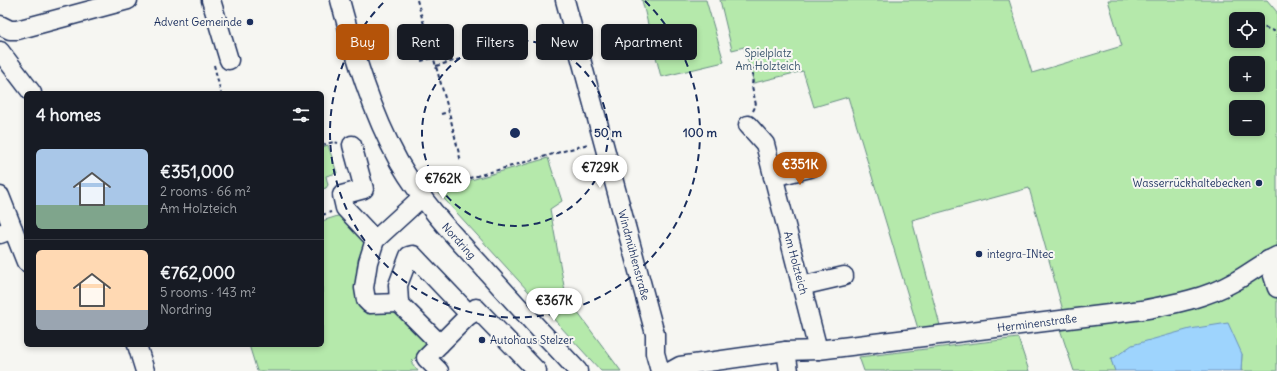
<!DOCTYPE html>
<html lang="en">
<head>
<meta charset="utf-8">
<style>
  :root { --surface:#171b24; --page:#20242c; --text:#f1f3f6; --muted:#9ea1a6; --line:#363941; --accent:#b45309 }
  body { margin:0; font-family:Delius,sans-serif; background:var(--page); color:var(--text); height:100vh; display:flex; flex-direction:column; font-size:15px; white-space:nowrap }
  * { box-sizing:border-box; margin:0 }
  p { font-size:13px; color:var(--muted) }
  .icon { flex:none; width:22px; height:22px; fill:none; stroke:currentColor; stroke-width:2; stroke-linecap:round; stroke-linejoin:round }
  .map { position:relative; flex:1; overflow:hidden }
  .drawer { position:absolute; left:24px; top:91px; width:300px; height:256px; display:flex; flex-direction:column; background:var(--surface); border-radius:6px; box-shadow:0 2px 6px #0003 }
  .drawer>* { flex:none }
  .top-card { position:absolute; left:336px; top:24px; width:380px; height:36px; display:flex; gap:8px }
  .tools { position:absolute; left:1229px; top:12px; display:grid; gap:8px }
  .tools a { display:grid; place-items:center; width:36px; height:36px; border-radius:6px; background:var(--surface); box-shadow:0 2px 6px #0003; font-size:20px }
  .price { position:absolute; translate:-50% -34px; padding:0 9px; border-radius:14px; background:#fff; color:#222; font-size:13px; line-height:26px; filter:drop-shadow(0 1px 2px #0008) }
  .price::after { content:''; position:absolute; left:50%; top:24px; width:12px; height:9px; margin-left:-6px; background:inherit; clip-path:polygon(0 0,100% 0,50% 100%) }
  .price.current { background:var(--accent); color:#fff }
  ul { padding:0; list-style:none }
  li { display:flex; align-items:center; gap:12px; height:100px; padding:0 12px }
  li+li { border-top:1px solid var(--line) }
  li span { display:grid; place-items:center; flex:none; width:112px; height:80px; border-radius:6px; color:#555 }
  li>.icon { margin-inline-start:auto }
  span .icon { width:48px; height:48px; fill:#fffc; stroke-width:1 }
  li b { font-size:17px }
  h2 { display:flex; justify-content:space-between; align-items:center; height:48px; padding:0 12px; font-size:17px }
  .pill { padding:0 14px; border-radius:6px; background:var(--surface); box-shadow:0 2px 6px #0003; font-size:14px; line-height:36px }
  .pill.current { background:var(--accent); color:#fff }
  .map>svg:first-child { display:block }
</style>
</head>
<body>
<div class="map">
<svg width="1277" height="371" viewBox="0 0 1277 371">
  <rect width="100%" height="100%" fill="#f6f6f2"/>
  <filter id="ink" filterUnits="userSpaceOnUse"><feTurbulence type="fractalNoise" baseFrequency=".025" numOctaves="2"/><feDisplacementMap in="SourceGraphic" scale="8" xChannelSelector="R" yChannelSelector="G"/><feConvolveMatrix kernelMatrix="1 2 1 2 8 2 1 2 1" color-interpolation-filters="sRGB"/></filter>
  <g filter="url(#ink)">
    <g fill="#b5e9ab" stroke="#688c84" fill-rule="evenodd">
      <polygon points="642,0 706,0 724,62 661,77"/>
      <path d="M720,0h289l23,73 90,-27 -14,-46h159l10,12v359h-36l1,-17 -131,5 4,12h-41l-15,-45 8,-1 -38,-137 -117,32 29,109 -22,3 -71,-235 -34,10 -11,-36 -49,12 -10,-36 -12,3zM1236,19h22v22h-22zM1236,63h22v22h-22zM1236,107h22v22h-22z"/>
      <polygon points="328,145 337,173 326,176 328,185 326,188 322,189 322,147"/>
      <polygon points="548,158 562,201 550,209 566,297 621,371 601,371 436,190"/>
      <polygon points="341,215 372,246 360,288 369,314 403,310 433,341 411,362 418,371 257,371 249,345 322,345 322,221"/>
      <polygon points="1018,338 1029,371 864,371 859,357"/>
    </g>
    <polygon fill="#9ed4fd" stroke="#6a92bd" points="1228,323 1242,354 1241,371 1115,371 1111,360 1132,345 1190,329"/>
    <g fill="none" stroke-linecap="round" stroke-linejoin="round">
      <g stroke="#1b2f5e" stroke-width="21">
        <g id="minor">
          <polyline points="211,0 229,60"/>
          <path d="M340,0c15,56 31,111 59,162 22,38 51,70 81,102 32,36 65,72 98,107"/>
          <polyline points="565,0 655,334 655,353 660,371"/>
          <polyline points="0,25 10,30 17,30 128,0"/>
          <polyline points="0,51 32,93"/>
          <polyline points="748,125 765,144 818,350"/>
          <polyline points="352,145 364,189 342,195 345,208 375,240"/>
          <polyline points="773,177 810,168 814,165"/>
          <polyline points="0,196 13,229"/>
          <polyline points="0,234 13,229 26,262"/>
          <polyline points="1268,260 1277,288"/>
          <polyline points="801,286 844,276"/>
          <polyline points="399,303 370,304 366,300 364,288 368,262 375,240 422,197"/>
          <polyline points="440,344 399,303 398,285 409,256 413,255 470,315"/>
          <polyline points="137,345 145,371"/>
          <polyline points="786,351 789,371"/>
          <polyline points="439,371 426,358 476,308 537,371"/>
          <path d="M671,371l9,-5 106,-15 32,-1 324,-40c32,-6 64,-12 92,-28 15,-8 28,-19 43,-26"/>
        </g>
      </g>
      <g stroke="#1b2f5e" stroke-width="2" stroke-dasharray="4 3" stroke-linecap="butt">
        <polyline points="417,0 449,112 461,162"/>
        <polyline points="1258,25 1274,31 1277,36"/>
        <polyline points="421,61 433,58"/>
        <polyline points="214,65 221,93"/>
        <polyline points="436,66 460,59 460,58"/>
        <polyline points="753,111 756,105 752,86 754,63"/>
        <polyline points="441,114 449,112"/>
        <polyline points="322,145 334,142 338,143"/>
        <polyline points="435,188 588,144"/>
        <polyline points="322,215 331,212"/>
      </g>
      <use href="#minor" stroke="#f6f6f2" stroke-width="18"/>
    </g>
  </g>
  <g fill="none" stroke="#1b2f5e" stroke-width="2" stroke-dasharray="7 5">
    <circle cx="515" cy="133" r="93"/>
    <path d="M645 1A185 185 0 1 1 385 1"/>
  </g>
  <g fill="#1b2f5e" stroke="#f6f6f2" stroke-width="1.5">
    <circle cx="250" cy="22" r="4"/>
    <circle cx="1259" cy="183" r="4"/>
    <circle cx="979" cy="254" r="4"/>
    <circle cx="482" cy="340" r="4"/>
  </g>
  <g text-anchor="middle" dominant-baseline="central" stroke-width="4" stroke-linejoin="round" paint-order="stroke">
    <g font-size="11" fill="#1b2f5e" stroke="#f6f6f2" text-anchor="end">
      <text x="242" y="22">Advent Gemeinde</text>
      <text x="1251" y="183">Wasserrückhaltebecken</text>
      <text x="987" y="254" text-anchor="start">integra-INtec</text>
      <text x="490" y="340" text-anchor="start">Autohaus Stelzer</text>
    </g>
    <g font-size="11" fill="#3a546d" stroke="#f6f6f2">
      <text x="768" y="53">Spielplatz<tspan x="768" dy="13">Am Holzteich</tspan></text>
    </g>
    <g font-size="11" fill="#1b2f5e" stroke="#f6f6f2">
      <text transform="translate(459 241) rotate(48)">Nordring</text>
      <text transform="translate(634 255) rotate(75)">Windmühlenstraße</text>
      <text transform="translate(796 263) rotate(75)">Am Holzteich</text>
      <text transform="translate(1037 323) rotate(-7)">Herminenstraße</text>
    </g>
  </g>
  <circle cx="515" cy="133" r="6" fill="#1b2f5e" stroke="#f6f6f2" stroke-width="2"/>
  <g font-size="12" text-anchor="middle" font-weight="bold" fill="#1b2f5e" stroke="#f6f6f2" stroke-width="4" stroke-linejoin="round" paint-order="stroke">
    <text x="608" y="137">50 m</text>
    <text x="700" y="137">100 m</text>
  </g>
</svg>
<div class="tools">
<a><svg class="icon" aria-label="locate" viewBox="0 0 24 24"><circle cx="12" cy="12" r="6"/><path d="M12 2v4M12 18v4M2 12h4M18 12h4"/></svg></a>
<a>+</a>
<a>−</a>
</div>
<b class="price current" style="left:800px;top:186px">€351K</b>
<b class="price" style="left:600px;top:189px">€729K</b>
<b class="price" style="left:443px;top:200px">€762K</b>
<b class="price" style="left:554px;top:322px">€367K</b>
<div class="top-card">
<a class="pill current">Buy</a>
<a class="pill">Rent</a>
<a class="pill">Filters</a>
<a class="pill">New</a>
<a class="pill">Apartment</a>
</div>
<section class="drawer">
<h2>4 homes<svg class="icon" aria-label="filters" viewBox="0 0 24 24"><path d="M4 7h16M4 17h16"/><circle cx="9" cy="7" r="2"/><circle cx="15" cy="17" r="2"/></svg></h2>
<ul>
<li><span style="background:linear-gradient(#a9c7e8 70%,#7fa58c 0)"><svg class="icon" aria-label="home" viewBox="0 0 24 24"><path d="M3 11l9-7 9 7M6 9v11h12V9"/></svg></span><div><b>€351,000</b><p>2 rooms · 66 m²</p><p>Am Holzteich</p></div></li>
<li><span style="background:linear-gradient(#ffd9b3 75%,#9aa5b1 0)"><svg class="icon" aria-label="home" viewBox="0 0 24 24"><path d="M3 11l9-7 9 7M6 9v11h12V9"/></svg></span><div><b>€762,000</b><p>5 rooms · 143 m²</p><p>Nordring</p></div></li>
</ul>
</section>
</div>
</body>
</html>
